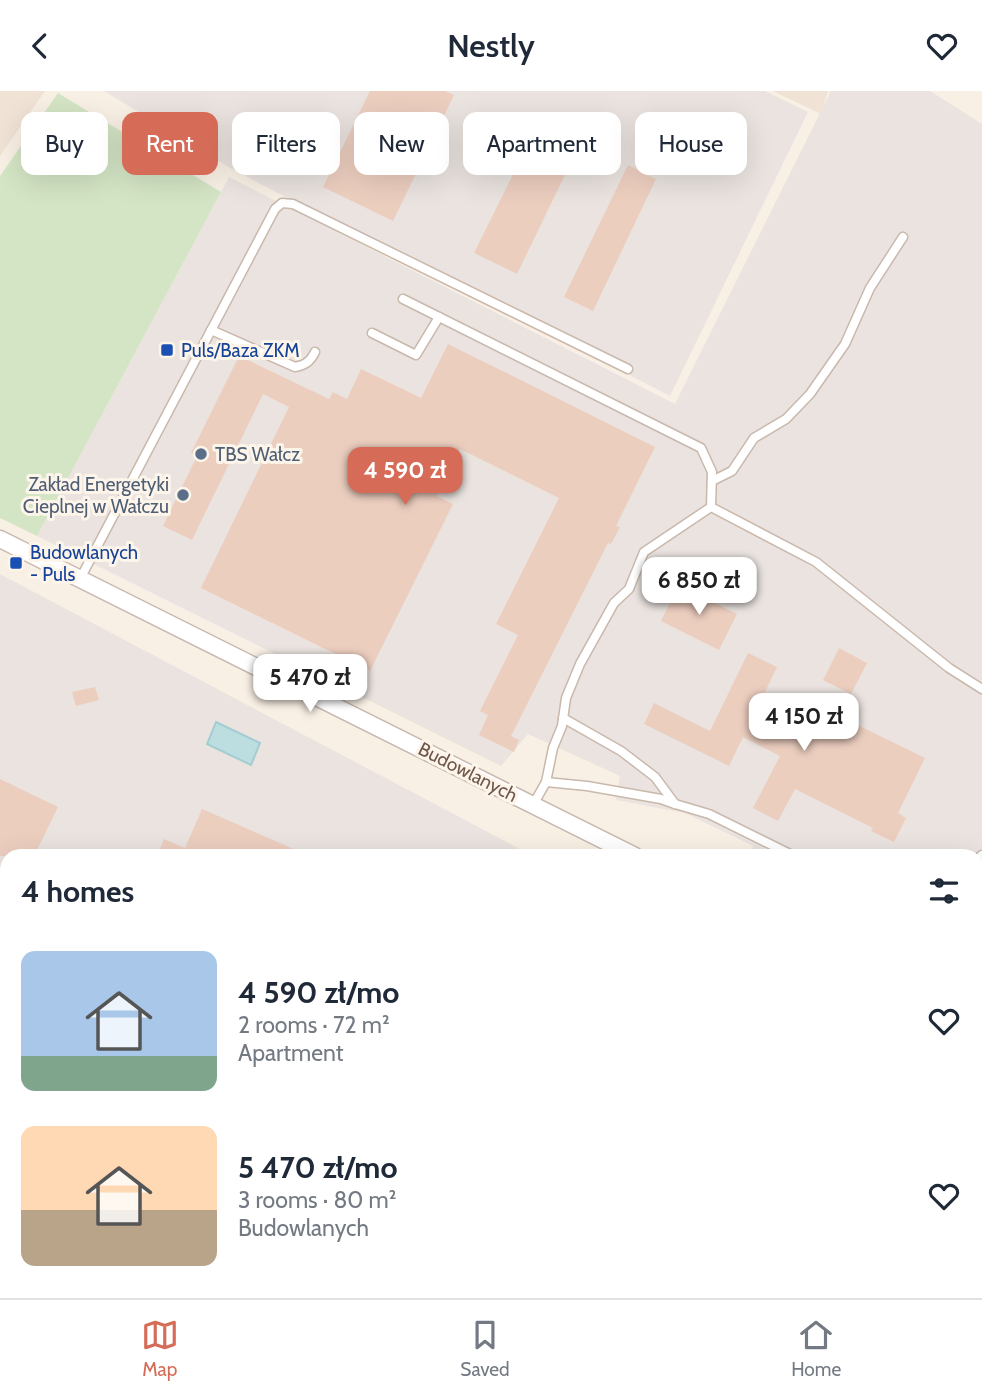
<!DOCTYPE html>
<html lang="en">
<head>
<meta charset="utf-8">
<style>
  :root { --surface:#fff; --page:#f6f6f7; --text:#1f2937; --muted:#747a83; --line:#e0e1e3; --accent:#d66c57 }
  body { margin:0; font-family:Cabin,sans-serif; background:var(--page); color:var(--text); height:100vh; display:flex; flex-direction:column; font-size:26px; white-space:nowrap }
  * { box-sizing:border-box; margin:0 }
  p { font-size:23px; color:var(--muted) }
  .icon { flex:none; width:38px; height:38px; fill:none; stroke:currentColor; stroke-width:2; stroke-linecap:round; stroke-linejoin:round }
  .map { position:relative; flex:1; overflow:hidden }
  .details { position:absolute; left:0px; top:758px; width:984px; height:450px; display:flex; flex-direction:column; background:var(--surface); border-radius:21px 21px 0 0; box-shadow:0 7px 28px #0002 }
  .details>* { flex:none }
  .banner { position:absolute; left:21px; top:21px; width:942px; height:63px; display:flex; gap:14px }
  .price { position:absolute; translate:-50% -60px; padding:0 16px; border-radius:14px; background:#fff; color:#222; font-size:23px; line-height:46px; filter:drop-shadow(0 2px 4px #0008) }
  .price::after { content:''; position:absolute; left:50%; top:42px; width:21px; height:16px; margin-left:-10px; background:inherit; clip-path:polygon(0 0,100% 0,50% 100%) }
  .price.current { background:var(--accent); color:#fff }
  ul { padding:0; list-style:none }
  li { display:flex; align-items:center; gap:21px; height:175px; padding:0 21px }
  li span { display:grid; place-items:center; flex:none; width:196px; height:140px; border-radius:14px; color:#555 }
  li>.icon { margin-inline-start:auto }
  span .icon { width:84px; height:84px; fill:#fffc; stroke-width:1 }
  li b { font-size:30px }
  h2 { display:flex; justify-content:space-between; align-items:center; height:84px; padding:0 21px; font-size:30px }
  .tag { padding:0 24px; border-radius:14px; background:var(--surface); box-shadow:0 7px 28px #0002; font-size:24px; line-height:63px }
  .tag.current { background:var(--accent); color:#fff }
  header { display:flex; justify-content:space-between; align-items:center; height:91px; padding:0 21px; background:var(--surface); font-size:32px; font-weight:600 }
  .menu { display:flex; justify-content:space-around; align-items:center; height:98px; border-top:2px solid var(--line); background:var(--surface); font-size:19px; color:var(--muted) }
  .menu a { display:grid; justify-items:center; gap:4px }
  .menu .current { color:var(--accent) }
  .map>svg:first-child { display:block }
</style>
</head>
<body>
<header><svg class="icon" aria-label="back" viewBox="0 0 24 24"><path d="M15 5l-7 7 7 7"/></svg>Nestly<svg class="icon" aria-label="heart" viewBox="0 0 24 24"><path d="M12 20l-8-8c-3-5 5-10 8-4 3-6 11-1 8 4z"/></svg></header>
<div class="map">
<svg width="982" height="1207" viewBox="0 0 982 1207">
  <rect width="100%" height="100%" fill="#f9f0e5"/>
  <g fill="#f0e2d4">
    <polygon points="0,0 45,0 0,65"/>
    <polygon points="773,0 828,0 821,23"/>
  </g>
  <g fill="#eae3df">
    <polygon points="104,0 765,0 808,21 670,305 232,78"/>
    <polygon points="831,0 930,0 982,33 982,908 976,905 976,765 750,765 753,755 685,722 616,709 620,685 528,643 501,675 37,445 229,86 675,313"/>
    <polygon points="0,483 533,765 7,765 7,1200 426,1201 423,1207 0,1207"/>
  </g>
  <g fill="#d4e5c5">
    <polygon points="58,2 221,101 37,445 0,427 0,85"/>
    <polygon points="977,949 982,952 982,1207 468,1207 470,1200 976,1200"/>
  </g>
  <polygon fill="#bcdee1" stroke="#a3cdd1" stroke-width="2" points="216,631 260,652 251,674 207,653"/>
  <g fill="#eccebf">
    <polygon points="370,0 445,0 454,4 393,130 323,96"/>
    <polygon points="536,37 578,57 517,183 474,162"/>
    <polygon points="628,74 656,88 593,220 564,206"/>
    <polygon points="448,253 655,356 616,435 620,436 611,453 608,452 511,645 519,649 514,661 479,644 488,624 480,620 518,544 496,533 559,407 460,358 437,405 453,413 370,580 201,497 289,316 263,303 192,449 163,435 197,365 191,362 239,265 329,308 333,301 347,308 361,278 421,307"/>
    <polygon points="679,494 737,523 719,559 661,530"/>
    <polygon points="839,557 867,572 851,603 823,589"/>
    <polygon points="748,562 777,576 763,605 822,634 829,620 925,667 898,722 906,727 894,751 871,740 873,737 795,698 778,730 753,717 780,665 743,646 729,675 644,633 654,612 710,640"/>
    <polygon points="95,596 99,609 76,615 72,601"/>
    <polygon points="0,688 58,716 34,765 0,765"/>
    <polygon points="202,718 310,765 157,765 164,748 185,757"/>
  </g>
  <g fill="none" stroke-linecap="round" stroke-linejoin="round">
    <g stroke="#c9b8ac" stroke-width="11">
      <g id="service">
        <polyline points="403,208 701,357 712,381 711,416"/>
        <path d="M211,239l84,37c10,-2 15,-5 20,-15"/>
        <polyline points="372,242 416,264 439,226"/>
        <polyline points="712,390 732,380 754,347 786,328 810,303 845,253 870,197 903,146"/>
        <polyline points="711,416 816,471 949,577 982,598"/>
        <polyline points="80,488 275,118 282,112 293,113 628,278"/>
        <polyline points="563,627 621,660 655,686 675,713"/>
        <polyline points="546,691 587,695 661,708 675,713 709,723 794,765"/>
        <polyline points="533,714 546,691 553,657 562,635 566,607 580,573 614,512 629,498 644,461 711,416"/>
        <polyline points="976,769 982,764"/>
      </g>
    </g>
    <g stroke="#c9b8ac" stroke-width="19">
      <g id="minor">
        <polyline points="0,448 635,765"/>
        <polyline points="976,935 982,938"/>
        <polyline points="449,1207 452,1200"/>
      </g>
    </g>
    <use href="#service" stroke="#fff" stroke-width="8"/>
    <use href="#minor" stroke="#fff" stroke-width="16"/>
  </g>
  <g fill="#1a4fb4" stroke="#fdf5ea" stroke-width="2.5">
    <rect x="160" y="252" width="14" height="14" rx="3.5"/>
    <rect x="9" y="465" width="14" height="14" rx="3.5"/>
  </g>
  <g fill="#5c6f8a" stroke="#fdf5ea" stroke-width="2.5">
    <circle cx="201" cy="363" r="7"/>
    <circle cx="183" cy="404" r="7"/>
  </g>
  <g text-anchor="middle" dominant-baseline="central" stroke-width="6" stroke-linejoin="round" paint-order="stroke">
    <g font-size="19" fill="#164399" stroke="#fdf5ea" text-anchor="start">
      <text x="181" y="259">Puls/Baza ZKM</text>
      <text x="30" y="461">Budowlanych<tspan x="30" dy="22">- Puls</tspan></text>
    </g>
    <g font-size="19" fill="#4e5e75" stroke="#fdf5ea" text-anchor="start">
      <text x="215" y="363">TBS Wałcz</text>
      <text x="169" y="393" text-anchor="end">Zakład Energetyki<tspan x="169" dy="22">Cieplnej w Wałczu</tspan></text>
    </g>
    <g font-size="19" fill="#6f574d" stroke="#fdf5ea">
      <text transform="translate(468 681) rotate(27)">Budowlanych</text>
    </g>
  </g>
</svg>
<b class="price current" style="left:405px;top:416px">4 590 zł</b>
<b class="price" style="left:699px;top:526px">6 850 zł</b>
<b class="price" style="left:310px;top:623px">5 470 zł</b>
<b class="price" style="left:804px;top:662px">4 150 zł</b>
<div class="banner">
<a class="tag">Buy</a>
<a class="tag current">Rent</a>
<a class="tag">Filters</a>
<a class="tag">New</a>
<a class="tag">Apartment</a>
<a class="tag">House</a>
</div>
<section class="details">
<h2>4 homes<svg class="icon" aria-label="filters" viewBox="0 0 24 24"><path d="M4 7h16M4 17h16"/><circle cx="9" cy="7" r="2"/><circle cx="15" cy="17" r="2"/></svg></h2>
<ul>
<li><span style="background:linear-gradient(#a9c7e8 75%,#7fa58c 0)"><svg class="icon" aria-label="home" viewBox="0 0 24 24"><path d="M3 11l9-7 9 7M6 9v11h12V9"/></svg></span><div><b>4 590 zł/mo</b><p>2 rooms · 72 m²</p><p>Apartment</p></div><svg class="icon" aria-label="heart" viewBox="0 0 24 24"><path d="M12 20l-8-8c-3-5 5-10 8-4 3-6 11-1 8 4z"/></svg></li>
<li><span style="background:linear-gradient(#ffd9b3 60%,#b9a48a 0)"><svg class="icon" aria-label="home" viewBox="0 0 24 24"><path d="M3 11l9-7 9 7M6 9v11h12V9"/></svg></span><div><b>5 470 zł/mo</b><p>3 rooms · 80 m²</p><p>Budowlanych</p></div><svg class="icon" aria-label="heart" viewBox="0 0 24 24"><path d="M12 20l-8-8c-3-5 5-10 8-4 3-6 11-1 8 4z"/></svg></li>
</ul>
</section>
</div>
<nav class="menu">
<a class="current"><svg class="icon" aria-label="map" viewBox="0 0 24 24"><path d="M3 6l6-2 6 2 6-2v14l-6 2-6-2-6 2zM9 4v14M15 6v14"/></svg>Map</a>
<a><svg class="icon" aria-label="saved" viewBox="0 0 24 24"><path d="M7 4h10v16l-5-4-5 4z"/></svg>Saved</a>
<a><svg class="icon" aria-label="home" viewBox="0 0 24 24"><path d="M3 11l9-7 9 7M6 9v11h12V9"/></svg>Home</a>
</nav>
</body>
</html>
